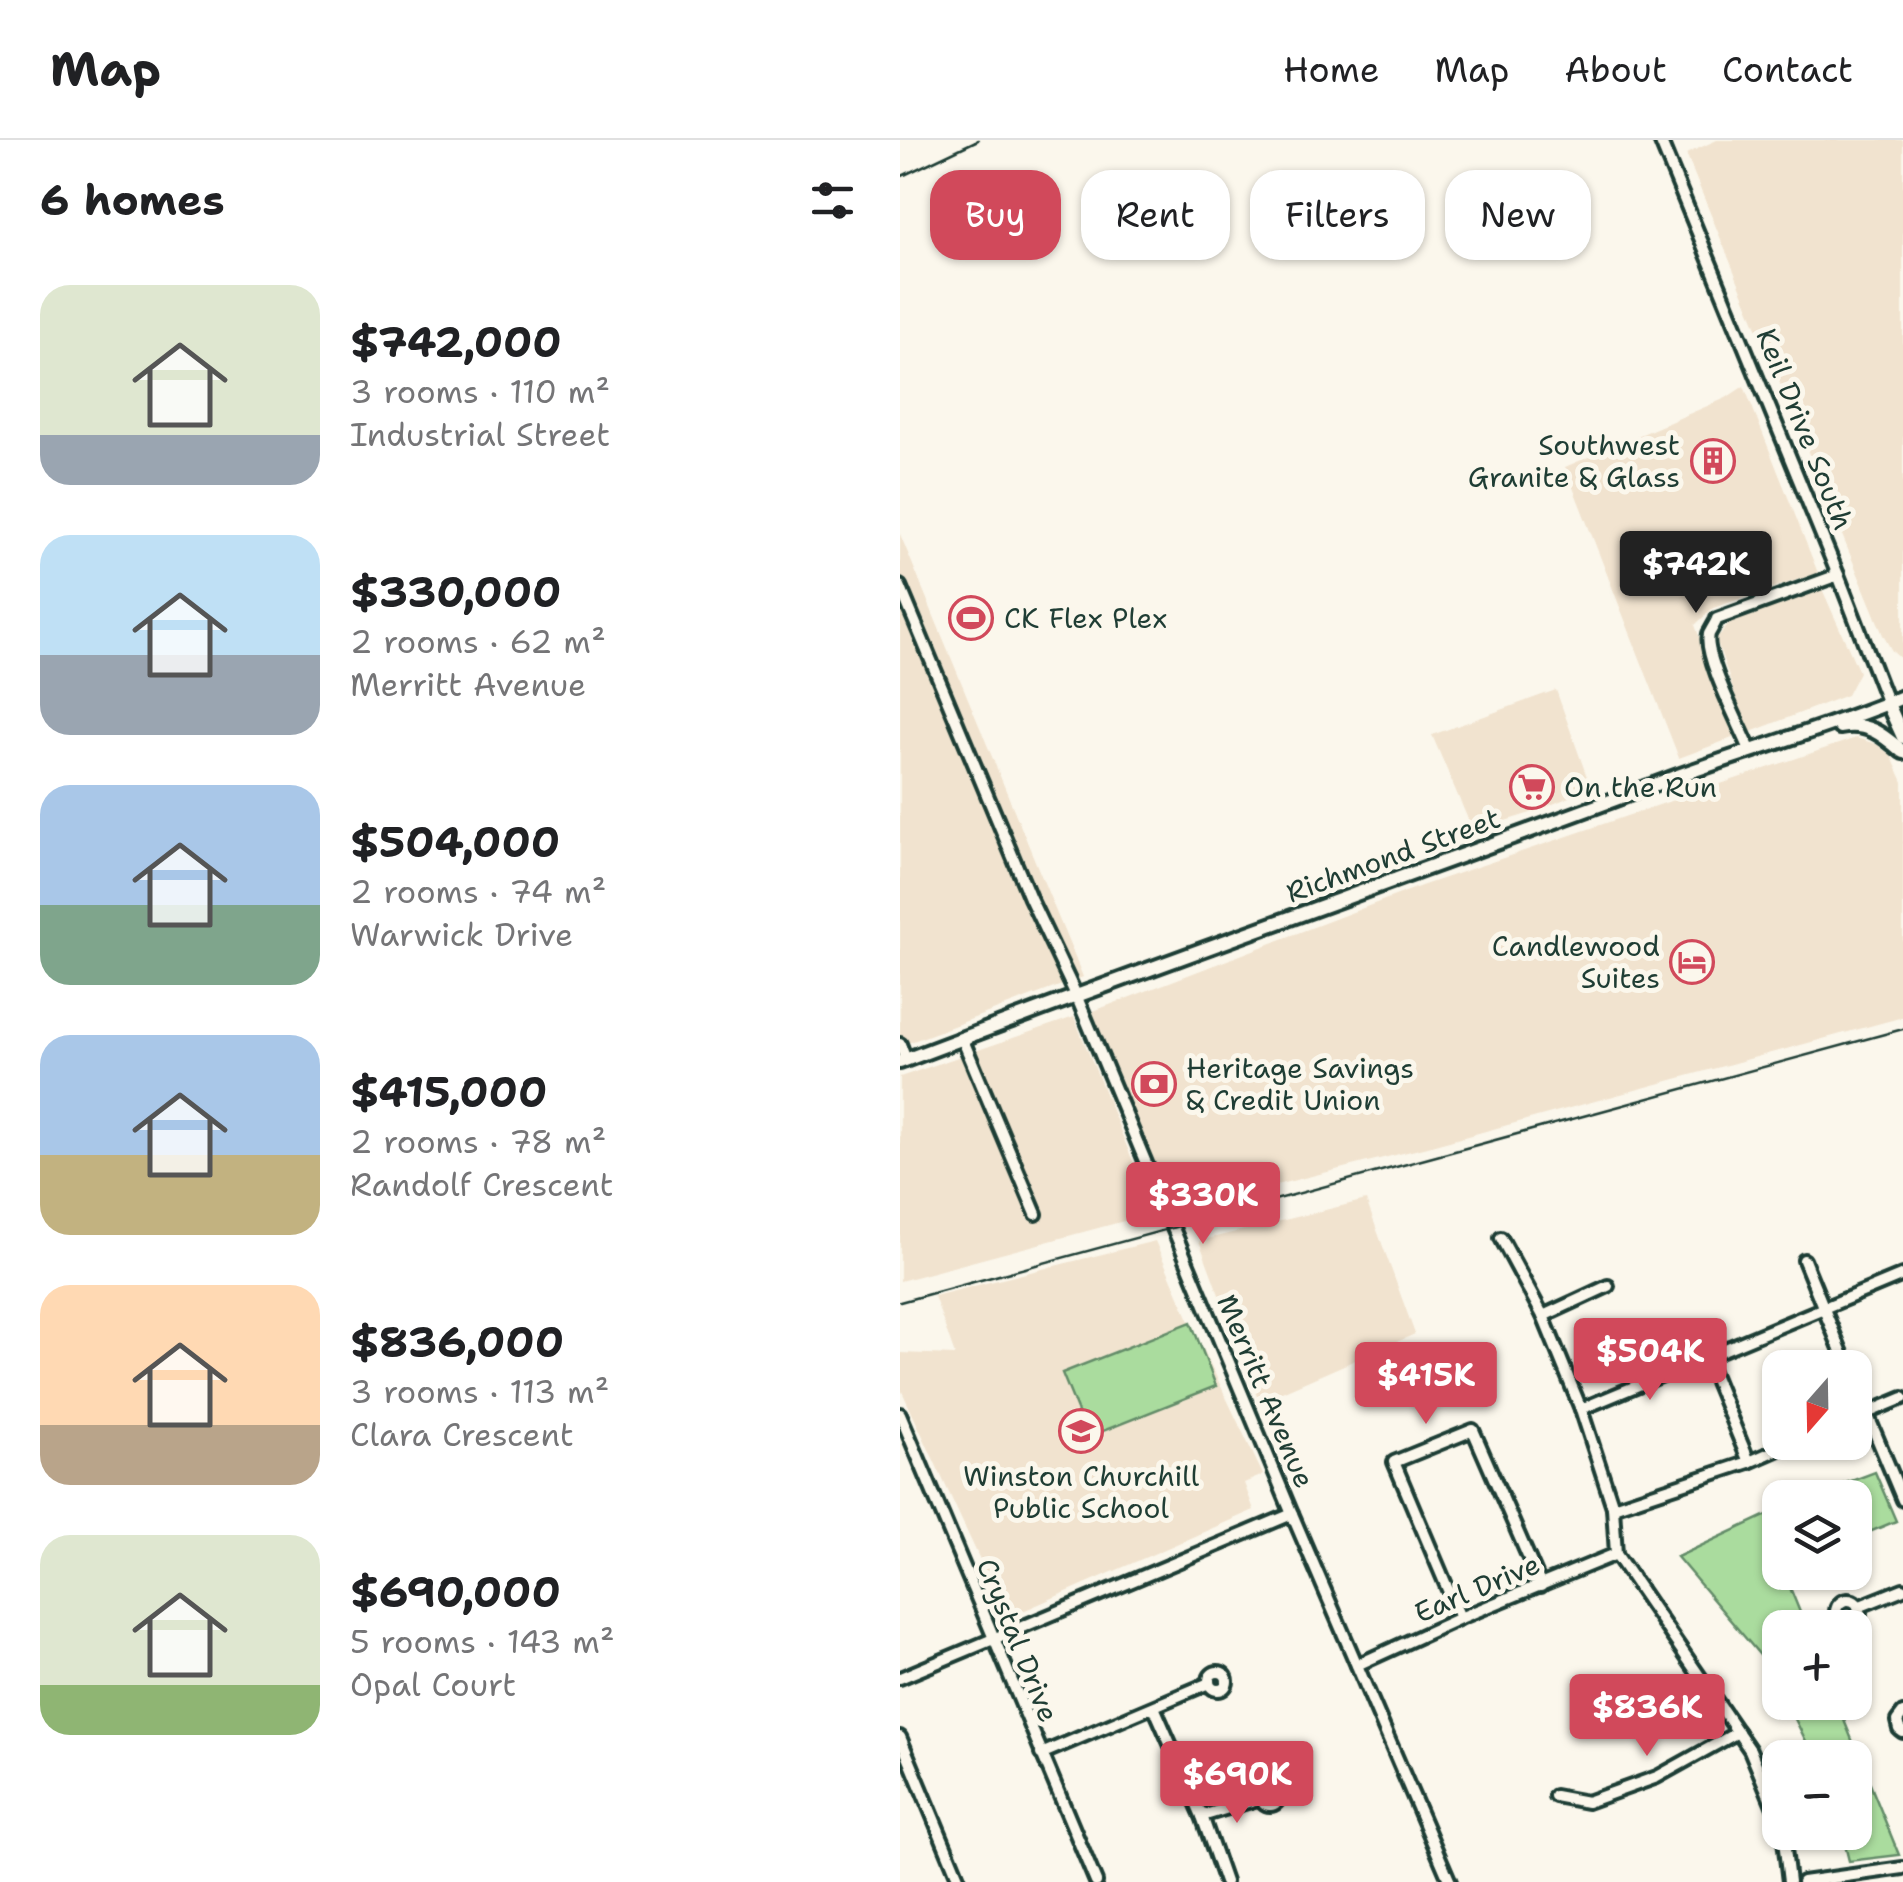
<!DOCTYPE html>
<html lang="en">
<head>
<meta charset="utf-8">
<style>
  :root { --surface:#fff; --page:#f2f2f2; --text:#202124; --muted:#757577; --line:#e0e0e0; --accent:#d1495b }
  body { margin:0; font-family:"Shantell Sans",sans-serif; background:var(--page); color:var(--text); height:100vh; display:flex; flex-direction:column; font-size:38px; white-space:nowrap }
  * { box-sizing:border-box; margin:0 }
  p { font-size:32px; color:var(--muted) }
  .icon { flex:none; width:55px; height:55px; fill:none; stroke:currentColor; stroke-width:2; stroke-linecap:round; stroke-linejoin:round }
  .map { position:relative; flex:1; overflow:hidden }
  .side { display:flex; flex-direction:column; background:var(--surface); width:900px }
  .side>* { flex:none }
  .banner { position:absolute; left:30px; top:30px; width:822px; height:90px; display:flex; gap:20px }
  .needle { width:65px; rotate:200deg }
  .tools { position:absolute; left:862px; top:1210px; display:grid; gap:20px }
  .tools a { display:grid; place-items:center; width:110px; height:110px; border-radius:20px; background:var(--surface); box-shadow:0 2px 8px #0004; font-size:50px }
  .price { position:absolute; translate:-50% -85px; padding:0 22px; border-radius:10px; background:var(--accent); color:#fff; font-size:32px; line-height:65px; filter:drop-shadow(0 2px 5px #0008) }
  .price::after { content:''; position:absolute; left:50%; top:60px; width:30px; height:22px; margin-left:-15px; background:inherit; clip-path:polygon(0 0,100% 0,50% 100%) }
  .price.selected { background:#222; color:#fff }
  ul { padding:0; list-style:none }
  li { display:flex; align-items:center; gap:30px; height:250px; padding:0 40px }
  li span { display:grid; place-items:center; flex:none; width:280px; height:200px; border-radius:30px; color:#555 }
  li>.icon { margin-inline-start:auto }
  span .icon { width:120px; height:120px; fill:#fffc; stroke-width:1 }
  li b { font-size:42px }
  h2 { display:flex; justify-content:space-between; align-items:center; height:120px; padding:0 40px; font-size:42px }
  .chip { padding:0 35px; border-radius:30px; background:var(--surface); box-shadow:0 2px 8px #0004; font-size:35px; line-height:90px }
  .chip.selected { background:var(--accent); color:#fff }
  header { display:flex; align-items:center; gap:60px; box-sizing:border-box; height:140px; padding:0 50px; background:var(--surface); border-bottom:2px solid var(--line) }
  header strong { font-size:48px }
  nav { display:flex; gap:55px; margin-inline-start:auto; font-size:35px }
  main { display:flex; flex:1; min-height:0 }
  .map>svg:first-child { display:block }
</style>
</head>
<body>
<header>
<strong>Map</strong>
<nav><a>Home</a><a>Map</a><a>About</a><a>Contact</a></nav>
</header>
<main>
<section class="side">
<h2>6 homes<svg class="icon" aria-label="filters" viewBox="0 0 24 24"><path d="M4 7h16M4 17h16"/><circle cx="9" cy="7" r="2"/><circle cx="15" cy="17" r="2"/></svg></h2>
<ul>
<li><span style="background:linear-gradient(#dfe7d0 75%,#9aa5b1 0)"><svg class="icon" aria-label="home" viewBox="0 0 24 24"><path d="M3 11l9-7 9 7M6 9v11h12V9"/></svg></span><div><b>$742,000</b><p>3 rooms · 110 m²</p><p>Industrial Street</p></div></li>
<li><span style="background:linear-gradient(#bfe0f5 60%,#9aa5b1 0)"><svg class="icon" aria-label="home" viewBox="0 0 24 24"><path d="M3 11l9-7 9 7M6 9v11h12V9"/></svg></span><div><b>$330,000</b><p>2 rooms · 62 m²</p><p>Merritt Avenue</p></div></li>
<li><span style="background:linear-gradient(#a9c7e8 60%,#7fa58c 0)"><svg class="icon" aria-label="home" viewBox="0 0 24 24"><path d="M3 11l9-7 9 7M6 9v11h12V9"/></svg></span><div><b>$504,000</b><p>2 rooms · 74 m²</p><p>Warwick Drive</p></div></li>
<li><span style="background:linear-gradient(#a9c7e8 60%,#c2b280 0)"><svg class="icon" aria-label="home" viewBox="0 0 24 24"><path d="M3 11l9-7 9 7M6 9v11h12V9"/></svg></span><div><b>$415,000</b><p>2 rooms · 78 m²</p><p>Randolf Crescent</p></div></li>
<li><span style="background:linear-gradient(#ffd9b3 70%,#b9a48a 0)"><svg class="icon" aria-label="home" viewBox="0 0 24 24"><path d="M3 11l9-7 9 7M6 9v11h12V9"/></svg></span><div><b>$836,000</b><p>3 rooms · 113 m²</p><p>Clara Crescent</p></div></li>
<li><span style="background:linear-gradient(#dfe7d0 75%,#8fb573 0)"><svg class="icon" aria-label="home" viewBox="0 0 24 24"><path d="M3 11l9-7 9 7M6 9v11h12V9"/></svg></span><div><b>$690,000</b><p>5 rooms · 143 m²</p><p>Opal Court</p></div></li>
</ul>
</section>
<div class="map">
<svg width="1003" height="1742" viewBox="0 0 1003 1742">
  <rect width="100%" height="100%" fill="#fbf7ec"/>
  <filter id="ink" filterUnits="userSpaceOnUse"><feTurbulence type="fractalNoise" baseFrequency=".01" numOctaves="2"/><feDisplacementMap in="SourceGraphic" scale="20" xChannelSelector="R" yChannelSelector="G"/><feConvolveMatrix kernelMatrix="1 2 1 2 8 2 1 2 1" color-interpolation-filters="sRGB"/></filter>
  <g filter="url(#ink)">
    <g fill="#f1e3cf">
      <polygon points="817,0 1003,0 1003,521 992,511 983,495 786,14"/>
      <polygon points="844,246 918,433 813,468 795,485 835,597 779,618 665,327 826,258"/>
      <polygon points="0,394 183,837 0,906"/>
      <polygon points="922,449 959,532 947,555 848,593 816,499 831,482"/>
      <polygon points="656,550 691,648 634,672 573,691 532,595"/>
      <polygon points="956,598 976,604 991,615 1003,642 1003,877 531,1006 277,1070 231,970 191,872 521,746"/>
      <polygon points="174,877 254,1073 0,1141 0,937"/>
      <polygon points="466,1060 515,1194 359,1262 299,1101"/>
      <polygon points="255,1101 288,1177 363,1335 344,1343 354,1370 107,1478 0,1247 0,1213 55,1215 34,1156"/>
    </g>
    <g fill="#aadc9e" stroke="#648c69" stroke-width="2.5">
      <polygon points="291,1182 316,1246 188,1297 162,1233"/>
      <polygon points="975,1332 996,1381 955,1398 955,1358 909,1357"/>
      <polygon points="880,1369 880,1432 884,1433 906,1487 880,1488 880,1550 864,1520 777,1417"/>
      <polygon points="887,1563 937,1563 999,1715 949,1721 942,1693 955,1692 955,1618 914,1617"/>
    </g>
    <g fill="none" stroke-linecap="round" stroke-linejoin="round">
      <g stroke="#1f3d34" stroke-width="18">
        <g id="minor">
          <polyline points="760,0 938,435 988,564"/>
          <polyline points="0,446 130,758 176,855 392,1374 550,1742"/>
          <path d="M850,610c-10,-25 -47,-94 -41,-116 1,-2 8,-14 8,-15l121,-44"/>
          <polyline points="62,898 136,1074"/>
          <polyline points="0,904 6,920"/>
          <polyline points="601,1098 643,1176 681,1269 713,1367 716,1414 850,1610 880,1682"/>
          <polyline points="904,1120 948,1228"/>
          <polyline points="643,1176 708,1146"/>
          <polyline points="806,1217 849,1322"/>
          <polyline points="955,1245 1003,1360"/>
          <polyline points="681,1269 1003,1135"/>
          <polyline points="0,1274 196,1742"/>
          <polyline points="955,1278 1003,1258"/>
          <polyline points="713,1367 849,1322 895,1302"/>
          <circle cx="948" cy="1472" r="12"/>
          <polyline points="958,1467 1003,1449"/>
          <polyline points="560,1478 494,1322 573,1290 641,1446"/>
          <polyline points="457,1525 560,1478 716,1414"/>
          <circle cx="318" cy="1541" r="9"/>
          <polyline points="0,1538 392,1374"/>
          <polyline points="254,1567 302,1676 325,1742"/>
          <polyline points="1003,1573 997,1581 999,1589 1003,1592"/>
          <polyline points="0,1597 60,1742"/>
          <polyline points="141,1614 309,1543"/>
          <circle cx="370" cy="1656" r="9"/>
          <polyline points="655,1656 687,1662 757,1637 838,1592"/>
          <polyline points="302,1676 361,1658"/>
          <polyline points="883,1692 889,1742"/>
          <polyline points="903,1742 1003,1728"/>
        </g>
      </g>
      <g stroke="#1f3d34" stroke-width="20">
        <g id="major">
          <polyline points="988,564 1003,597"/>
          <path d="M940,587c27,-6 43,8 63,25"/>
          <path d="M0,922c255,-97 512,-187 767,-282 78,-29 159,-51 236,-83"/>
        </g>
      </g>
      <use href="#minor" stroke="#fbf7ec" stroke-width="10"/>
      <use href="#major" stroke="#fbf7ec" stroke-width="12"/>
      <g stroke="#1f3d34" stroke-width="2.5">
        <polyline points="0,37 78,0"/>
        <polyline points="0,1162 1003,889"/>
      </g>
    </g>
  </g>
  <defs>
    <g id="building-ring" transform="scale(2.25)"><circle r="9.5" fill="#fbf7ec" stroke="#d1495b" stroke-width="1.5"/><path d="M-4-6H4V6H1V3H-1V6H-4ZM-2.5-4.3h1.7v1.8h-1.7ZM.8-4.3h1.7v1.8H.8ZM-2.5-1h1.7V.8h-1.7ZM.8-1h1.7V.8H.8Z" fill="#d1495b"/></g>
    <g id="stadium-ring" transform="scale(2.25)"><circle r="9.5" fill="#fbf7ec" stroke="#d1495b" stroke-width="1.5"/><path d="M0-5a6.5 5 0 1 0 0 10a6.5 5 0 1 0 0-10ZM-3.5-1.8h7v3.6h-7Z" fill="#d1495b"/></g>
    <g id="supermarket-ring" transform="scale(2.25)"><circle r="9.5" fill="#fbf7ec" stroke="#d1495b" stroke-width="1.5"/><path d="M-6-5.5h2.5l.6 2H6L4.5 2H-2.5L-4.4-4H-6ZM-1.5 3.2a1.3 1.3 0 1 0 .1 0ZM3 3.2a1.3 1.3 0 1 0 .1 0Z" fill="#d1495b"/></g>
    <g id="hotel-ring" transform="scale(2.25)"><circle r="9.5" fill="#fbf7ec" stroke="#d1495b" stroke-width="1.5"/><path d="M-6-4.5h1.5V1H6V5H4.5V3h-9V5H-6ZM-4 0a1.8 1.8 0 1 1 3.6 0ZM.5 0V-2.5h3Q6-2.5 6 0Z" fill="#d1495b"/></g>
    <g id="bank-ring" transform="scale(2.25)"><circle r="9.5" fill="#fbf7ec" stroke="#d1495b" stroke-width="1.5"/><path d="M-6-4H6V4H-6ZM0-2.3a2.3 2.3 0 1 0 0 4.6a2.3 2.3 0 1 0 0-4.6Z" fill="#d1495b"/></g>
    <g id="school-ring" transform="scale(2.25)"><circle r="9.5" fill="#fbf7ec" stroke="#d1495b" stroke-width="1.5"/><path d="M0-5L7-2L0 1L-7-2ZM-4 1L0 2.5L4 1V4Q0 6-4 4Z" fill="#d1495b"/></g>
  </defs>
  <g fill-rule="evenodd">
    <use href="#building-ring" x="813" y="321"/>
    <use href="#stadium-ring" x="71" y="478"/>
    <use href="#supermarket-ring" x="632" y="647"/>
    <use href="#hotel-ring" x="792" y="822"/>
    <use href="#bank-ring" x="254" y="944"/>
    <use href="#school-ring" x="181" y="1291"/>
  </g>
  <g text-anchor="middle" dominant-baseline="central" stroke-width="10" stroke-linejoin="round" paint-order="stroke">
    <g font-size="28" fill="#1f3d34" stroke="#fbf7ec">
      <text transform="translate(905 289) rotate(68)">Keil Drive South</text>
      <text transform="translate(493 715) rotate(-20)">Richmond Street</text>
      <text transform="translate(366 1251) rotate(67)">Merritt Avenue</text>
      <text transform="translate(577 1448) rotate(-23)">Earl Drive</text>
      <text transform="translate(118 1500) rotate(68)">Crystal Drive</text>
    </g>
    <g font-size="28" fill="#1f3d34" stroke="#fbf7ec" text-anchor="start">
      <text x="780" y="305" text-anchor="end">Southwest<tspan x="780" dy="32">Granite &amp; Glass</tspan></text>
      <text x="104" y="478">CK Flex Plex</text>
      <text x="664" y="647">On the Run</text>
      <text x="760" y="806" text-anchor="end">Candlewood<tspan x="760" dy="32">Suites</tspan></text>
      <text x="286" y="928">Heritage Savings<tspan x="286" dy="32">&amp; Credit Union</tspan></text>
      <text x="181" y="1336" text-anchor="middle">Winston Churchill<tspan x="181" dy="32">Public School</tspan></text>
    </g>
  </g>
</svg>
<div class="tools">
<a><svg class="needle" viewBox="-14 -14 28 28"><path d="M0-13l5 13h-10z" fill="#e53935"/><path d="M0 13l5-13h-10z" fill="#757577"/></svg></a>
<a><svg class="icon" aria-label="layers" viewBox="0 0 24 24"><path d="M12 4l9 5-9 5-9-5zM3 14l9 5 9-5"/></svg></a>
<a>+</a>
<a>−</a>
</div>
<b class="price selected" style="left:796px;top:476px">$742K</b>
<b class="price" style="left:303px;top:1107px">$330K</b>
<b class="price" style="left:750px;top:1263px">$504K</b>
<b class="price" style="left:526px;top:1287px">$415K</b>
<b class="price" style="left:747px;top:1619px">$836K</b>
<b class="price" style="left:337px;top:1686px">$690K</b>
<div class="banner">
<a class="chip selected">Buy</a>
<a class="chip">Rent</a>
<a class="chip">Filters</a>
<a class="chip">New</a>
</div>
</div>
</main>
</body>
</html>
